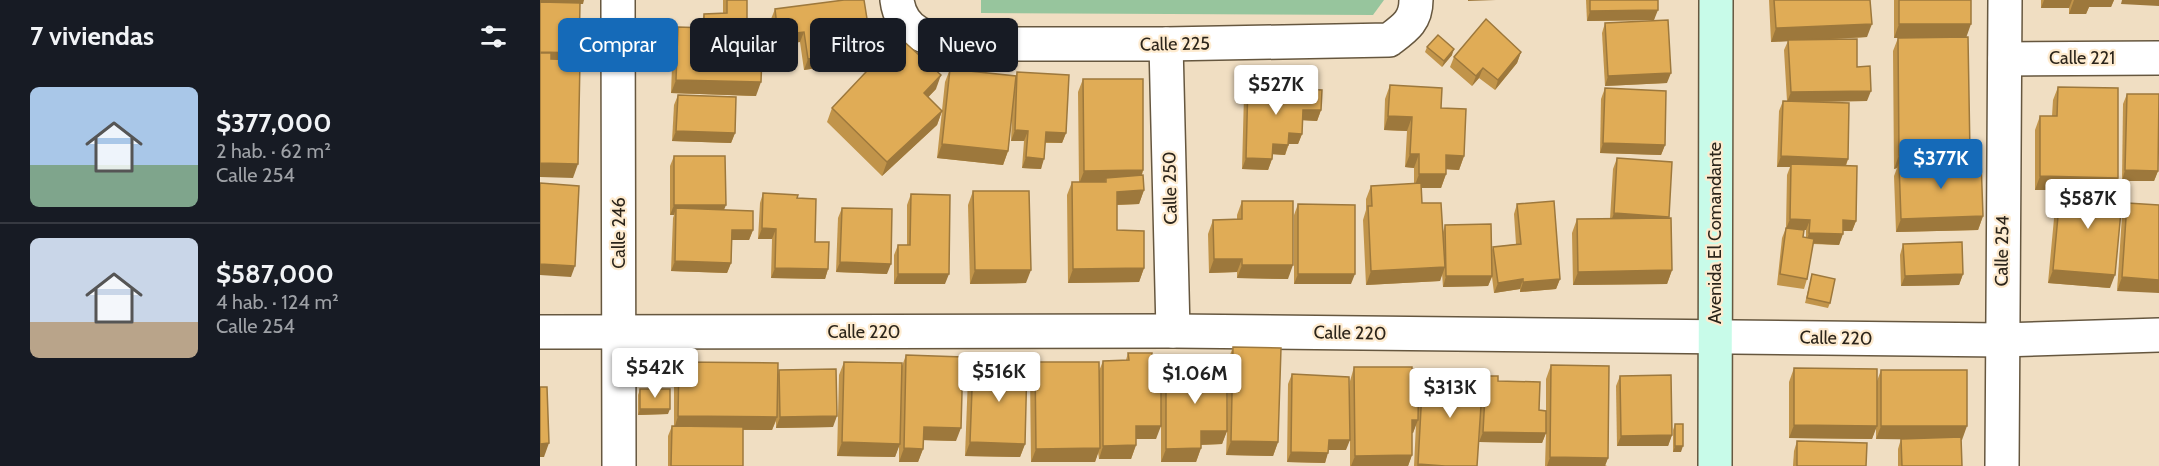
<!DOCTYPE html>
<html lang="es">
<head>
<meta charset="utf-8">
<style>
  :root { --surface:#171b24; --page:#20242c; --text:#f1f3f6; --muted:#9ea1a6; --line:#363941; --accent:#156ab8 }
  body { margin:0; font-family:Cabin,sans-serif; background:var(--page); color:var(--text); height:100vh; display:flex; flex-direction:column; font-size:22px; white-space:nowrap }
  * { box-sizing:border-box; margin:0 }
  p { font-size:20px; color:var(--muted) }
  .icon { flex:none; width:33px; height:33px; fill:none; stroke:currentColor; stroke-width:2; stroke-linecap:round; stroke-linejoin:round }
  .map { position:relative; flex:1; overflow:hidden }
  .side { display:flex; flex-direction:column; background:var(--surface); width:540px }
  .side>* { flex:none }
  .guide { position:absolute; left:18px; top:18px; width:570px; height:54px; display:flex; gap:12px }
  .price { position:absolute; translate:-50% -51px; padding:0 14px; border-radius:6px; background:#fff; color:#222; font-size:20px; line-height:39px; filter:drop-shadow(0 2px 3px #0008) }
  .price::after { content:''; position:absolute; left:50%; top:36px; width:18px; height:14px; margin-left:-9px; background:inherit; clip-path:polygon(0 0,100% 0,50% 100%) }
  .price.active { background:var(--accent); color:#fff }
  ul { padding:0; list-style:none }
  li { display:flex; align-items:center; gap:18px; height:150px; padding:0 30px }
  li+li { border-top:2px solid var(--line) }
  li span { display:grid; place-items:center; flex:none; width:168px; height:120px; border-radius:9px; color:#555 }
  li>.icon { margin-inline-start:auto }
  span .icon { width:72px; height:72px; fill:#fffc; stroke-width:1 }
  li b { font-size:26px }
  h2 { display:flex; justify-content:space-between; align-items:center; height:72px; padding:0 30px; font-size:26px }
  .pill { padding:0 21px; border-radius:9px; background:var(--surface); box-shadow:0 2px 4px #0004; font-size:21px; line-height:54px }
  .pill.active { background:var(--accent); color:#fff }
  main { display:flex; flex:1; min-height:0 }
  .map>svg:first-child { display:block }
</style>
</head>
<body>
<main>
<section class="side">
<h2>7 viviendas<svg class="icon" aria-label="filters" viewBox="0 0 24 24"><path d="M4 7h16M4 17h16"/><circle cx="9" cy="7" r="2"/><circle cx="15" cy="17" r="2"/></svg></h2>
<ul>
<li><span style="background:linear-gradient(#a9c7e8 65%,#7fa58c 0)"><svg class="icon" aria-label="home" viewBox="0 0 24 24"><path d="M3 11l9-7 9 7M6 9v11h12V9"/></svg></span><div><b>$377,000</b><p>2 hab. · 62 m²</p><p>Calle 254</p></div></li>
<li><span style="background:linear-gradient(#c9d6e8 70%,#b9a48a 0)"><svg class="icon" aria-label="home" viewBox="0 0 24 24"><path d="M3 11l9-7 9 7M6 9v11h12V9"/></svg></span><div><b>$587,000</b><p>4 hab. · 124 m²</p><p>Calle 254</p></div></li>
</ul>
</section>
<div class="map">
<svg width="1619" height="466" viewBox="0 0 1619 466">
  <rect width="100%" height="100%" fill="#f0dec2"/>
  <polygon fill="#97c59d" points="441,0 844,0 833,15 441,13"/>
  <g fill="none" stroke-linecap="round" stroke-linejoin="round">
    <g stroke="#66573f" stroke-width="36">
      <g id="street">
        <polyline points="78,0 79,466"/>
        <path d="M357,0c4,33 32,40 60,44h209l223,-4c16,-12 27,-19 27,-40"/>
        <polyline points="626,44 633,331"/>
        <polyline points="1465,59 1619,58"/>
        <polyline points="0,332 633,331 1461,340 1619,335"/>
        <polyline points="1462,466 1465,0"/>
      </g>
    </g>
    <g stroke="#66573f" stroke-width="36">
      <polyline id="secondary" points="1175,466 1176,0"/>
    </g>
    <use href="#street" stroke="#fff" stroke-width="33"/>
    <use href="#secondary" stroke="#c8fbe9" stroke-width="33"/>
  </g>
  <g fill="#c1944a" fill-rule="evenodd">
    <polygon points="183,0 207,0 205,29 216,96 131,93 133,40 138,27 161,28 161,24 164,14 183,13"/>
    <polygon points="1046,0 1118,0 1114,20 1047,21"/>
    <path d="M1229,0h101l-3,37 -47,3 37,27 10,34 -51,1 32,57 -2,7 10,55 -4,10h-9l-4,14 -26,-1 -6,35 -3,10 -27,-4 5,-47 4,-10 1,-53 3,-8h-13l2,-56 4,-10h4l-3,-51 4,-9 -17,1zM1264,230h2v7h-3z"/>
    <polygon points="1354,0 1431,0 1426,37 1427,160 1443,216 1438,230 1356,232 1354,176 1357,168 1354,169 1353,51 1358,38 1378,38 1354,38"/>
    <polygon points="1501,0 1574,0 1571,7 1549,7 1546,14 1529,14 1529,8 1501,8"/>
    <polygon points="235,9 332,50 328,60 264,70 260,42 234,45 231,19"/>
    <polygon points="1065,23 1127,83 1065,86 1062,33"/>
    <polygon points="887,47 912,55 902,67 885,52"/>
    <polygon points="981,52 977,63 955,90 939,78 932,86 910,67 914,57"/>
    <polygon points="410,69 476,76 477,72 526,133 522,143 505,143 501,169 482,168 484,141 471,141 472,116 468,151 463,165 397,158 405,82"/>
    <polygon points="543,79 603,170 602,175 604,190 599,204 577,205 577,230 604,268 599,282 528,283 527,195 532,182 539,182 538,92"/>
    <polygon points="708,83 739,87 740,85 763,89 781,110 777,121 762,120 762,134 758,144 749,144 745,155 732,154 732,159 728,170 702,169 704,94"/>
    <polygon points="850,85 901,108 924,156 919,170 906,169 906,174 901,188 882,188 882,203 903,232 905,225 952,250 953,247 976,244 974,214 977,204 1020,279 1016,289 980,292 980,289 954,293 952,277 948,286 903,287 902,273 900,281 826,285 823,220 826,210 826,199 831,186 874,184 874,168 865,167 867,131 844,130 845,99"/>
    <polygon points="1518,87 1578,178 1574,189 1570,288 1508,283 1516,197 1518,190 1495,190 1495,130 1500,116 1512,116 1513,100"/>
    <polygon points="1065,88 1125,145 1121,155 1060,153 1061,99"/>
    <polygon points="396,89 388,97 402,111 397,125 342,176 287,122 292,108"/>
    <polygon points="1587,94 1618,171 1614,181 1582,181 1583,104"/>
    <polygon points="138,95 195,133 191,143 132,141 134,105"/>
    <polygon points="134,156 184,210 213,230 209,240 192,240 191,263 187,273 131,271 133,218 134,215 130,215 130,166"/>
    <polygon points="1077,158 1129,218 1132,270 1127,284 1033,285 1032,233 1037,219 1070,219 1073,169"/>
    <polygon points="433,191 486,283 430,284 428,205"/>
    <polygon points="223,193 257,198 275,242 288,269 285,279 231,278 232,239 218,239 220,203"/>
    <polygon points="371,194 405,284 354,284 354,255 358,245 367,245 367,205"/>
    <polygon points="702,201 748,279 697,278 697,272 669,273 668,234 673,220 697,219 697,215"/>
    <polygon points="1587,203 1619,205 1577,291 1582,216"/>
    <polygon points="758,204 811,284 754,284 754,215"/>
    <polygon points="302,208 347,274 296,272 298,218"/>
    <polygon points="1363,244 1423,274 1419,285 1361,286 1360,255"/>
    <polygon points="1272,274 1290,303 1288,308 1265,303"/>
    <polygon points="693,347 738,442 733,456 686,455 687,431 682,444 661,445 661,448 656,462 621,462 621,395 616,439 596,439 596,445 591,459 559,459 558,452 555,462 491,462 490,376 495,362 559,371 563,361 586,360 588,353 612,363 621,379 626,366 687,420 688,360"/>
    <polygon points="366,355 416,441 384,440 383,449 378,462 359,462 359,445 355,457 297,456 299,375 304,362 362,366"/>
    <polygon points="139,362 238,374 239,370 293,427 236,428 236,421 232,430 203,430 203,466 128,466 128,436 132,426 134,426 134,375"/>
    <polygon points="433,363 485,444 480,457 425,456 428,376"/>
    <polygon points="1011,365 1068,458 1065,465 1067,466 1005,466 1006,433 1002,443 939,442 941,395 937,466 874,466 876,424 873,433 872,433 872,455 868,466 810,466 810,381 814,367 872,369 878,385 883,372 942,386 946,376 958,381 999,410 1006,430 1006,379"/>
    <polygon points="1254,368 1337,381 1341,370 1422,440 1421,440 1422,466 1358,466 1358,449 1361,439 1336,439 1336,427 1332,439 1249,438 1249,382"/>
    <polygon points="752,374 806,450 788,450 785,463 747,462 748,384"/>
    <polygon points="1080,376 1132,435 1128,446 1077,446 1076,386"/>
    <polygon points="100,389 128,414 98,415 98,395"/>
    <polygon points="1135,424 1141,452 1133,452 1133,430"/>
    <polygon points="1257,441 1326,466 1253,466 1254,451"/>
  </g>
  <g fill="#9d783c">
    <polygon points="0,0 44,0 43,4 0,4"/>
    <polygon points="928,0 956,0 928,1"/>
    <polygon points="1504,0 1532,0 1529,8 1501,8"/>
    <polygon points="1534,0 1574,0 1571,7 1549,7 1546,14 1529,14"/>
    <polygon points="1582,0 1619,0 1619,6 1581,4"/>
    <polygon points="1118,10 1114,20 1047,21 1050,11"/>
    <polygon points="1332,24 1327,37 1231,42 1236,28"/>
    <polygon points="1359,24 1431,24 1426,38 1354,38"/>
    <polygon points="207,25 203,36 161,37 164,27"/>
    <polygon points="264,32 260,42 234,45 238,35"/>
    <polygon points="914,49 912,55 902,67 904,61"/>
    <polygon points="332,50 328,60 264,70 268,59"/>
    <polygon points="0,52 39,53 35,63 0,62"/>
    <polygon points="981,52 977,63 955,90 958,80"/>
    <polygon points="943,68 939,78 932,86 936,76"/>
    <polygon points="1131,73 1127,83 1065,86 1068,76"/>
    <polygon points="401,75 396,89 380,106 384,93"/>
    <polygon points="136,80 221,82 216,96 131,93"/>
    <polygon points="1331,91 1327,101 1247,102 1251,92"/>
    <polygon points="763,110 781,110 777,121 759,120"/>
    <polygon points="402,111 397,125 342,176 347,162"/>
    <polygon points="848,116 872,117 867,131 844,130"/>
    <polygon points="475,130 488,131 484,141 471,141"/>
    <polygon points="136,131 195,133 191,143 132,141"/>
    <polygon points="506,132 526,133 522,143 502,142"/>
    <polygon points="749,133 762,134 758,144 745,144"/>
    <polygon points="1063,143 1125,145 1121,155 1060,153"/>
    <polygon points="402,144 468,151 463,165 397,158"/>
    <polygon points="733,144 748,145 745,155 729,154"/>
    <polygon points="870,154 879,154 874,168 865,167"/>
    <polygon points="1430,154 1425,168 1359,163 1357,168 1354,169 1359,155"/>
    <polygon points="906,155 924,156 919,170 902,169"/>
    <polygon points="1241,156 1308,159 1304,169 1251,164 1250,167 1237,167"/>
    <polygon points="486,157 504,159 501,169 482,168"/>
    <polygon points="706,158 732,159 728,170 702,169"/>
    <polygon points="0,163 38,164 33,178 0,177"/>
    <polygon points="603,170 599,184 566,182 566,178 564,184 539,184 544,171"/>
    <polygon points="1585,170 1618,171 1614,181 1582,181"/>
    <polygon points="879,174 906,174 901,188 874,188"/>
    <polygon points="1500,176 1578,178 1573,191 1521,184 1518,190 1495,190"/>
    <polygon points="604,190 599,204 572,205 577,192"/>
    <polygon points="134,205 186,205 182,215 136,208 134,215 130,215"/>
    <polygon points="1074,213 1129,217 1070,224"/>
    <polygon points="1443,216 1438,230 1356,232 1361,219"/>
    <polygon points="1250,219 1270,220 1266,230 1246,229"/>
    <polygon points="1303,220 1316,221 1312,231 1300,231"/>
    <polygon points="222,228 236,229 232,239 218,239"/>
    <polygon points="192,230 213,230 209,240 188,240"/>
    <polygon points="1269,233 1303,234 1299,245 1266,243"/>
    <polygon points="674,259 702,259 697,272 669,273"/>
    <polygon points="135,261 191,263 187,273 131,271"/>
    <polygon points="300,262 351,264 347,274 296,272"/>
    <polygon points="0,264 35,266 31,277 0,275"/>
    <polygon points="702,265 753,265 748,279 697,278"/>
    <polygon points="905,267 900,281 826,285 831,271"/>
    <polygon points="235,268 288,269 285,279 231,278"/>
    <polygon points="604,268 599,282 528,283 533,269"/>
    <polygon points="435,270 491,270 486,283 430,284"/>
    <polygon points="1132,270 1127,284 1033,285 1038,272"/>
    <polygon points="1513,270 1575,275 1570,288 1508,283"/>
    <polygon points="358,274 409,274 405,284 354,284"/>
    <polygon points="758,274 815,274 811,284 754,284"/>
    <polygon points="1423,274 1419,285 1361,286 1365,276"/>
    <polygon points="906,276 952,276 948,286 903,287"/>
    <polygon points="1582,277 1619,280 1619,293 1577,291"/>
    <polygon points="983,279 980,289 954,293 958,283"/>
    <polygon points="1020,279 1016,289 980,292 983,282"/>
    <polygon points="100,409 130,409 128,414 98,415"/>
    <polygon points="138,416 237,417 232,430 134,429"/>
    <polygon points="297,416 293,427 236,428 240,417"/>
    <polygon points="872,420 878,420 873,433 867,434"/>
    <polygon points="1254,425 1337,426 1332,439 1249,438"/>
    <polygon points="596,426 621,426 616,439 591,439"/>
    <polygon points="1341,426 1427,426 1422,440 1336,439"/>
    <polygon points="384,427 421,428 416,441 379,440"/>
    <polygon points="661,431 687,431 682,444 656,445"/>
    <polygon points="943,432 1006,433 1002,443 939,442"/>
    <polygon points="1132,435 1128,446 1077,446 1081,436"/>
    <polygon points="789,440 810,440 806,450 785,450"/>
    <polygon points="691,441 738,442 733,456 686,455"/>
    <polygon points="302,442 360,444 355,457 297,456"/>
    <polygon points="430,442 485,444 480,457 425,456"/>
    <polygon points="9,443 4,457 0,457 0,444"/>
    <polygon points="596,445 591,459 559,459 563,446"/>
    <polygon points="1135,446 1143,446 1141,452 1133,452"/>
    <polygon points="364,448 383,449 378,462 359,462"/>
    <polygon points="560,448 555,462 491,462 496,449"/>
    <polygon points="661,448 656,462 621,462 626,449"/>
    <polygon points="751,452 788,453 785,463 747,462"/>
    <polygon points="872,455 868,466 811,466 815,456"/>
    <polygon points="1010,457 1068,458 1065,466 1007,466"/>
    <polygon points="878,464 905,466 877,466"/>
  </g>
  <g fill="#e0ac56" stroke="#9d783c" stroke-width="1.5">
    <polygon points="187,0 207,0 207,25 164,27 164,14 187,13"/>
    <polygon points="304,0 324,0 332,50 268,59 264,32 238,35 235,9"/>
    <polygon points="1050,0 1118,0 1118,10 1050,11"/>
    <polygon points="1234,0 1330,0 1332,24 1236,28"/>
    <rect x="1359" y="0" width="72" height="24"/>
    <polygon points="0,2 40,3 39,53 0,52"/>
    <polygon points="946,19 981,52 958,80 943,68 936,76 914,57"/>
    <polygon points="1128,20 1131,73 1068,76 1065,23"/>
    <polygon points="138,27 223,30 221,82 136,80"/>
    <polygon points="898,35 914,49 904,61 887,47"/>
    <polygon points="359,37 401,75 384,93 402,111 347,162 292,108"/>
    <polygon points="1428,37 1430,154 1359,155 1358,38"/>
    <polygon points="1317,39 1317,67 1330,66 1331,91 1251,92 1248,40"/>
    <polygon points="0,53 11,53 11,59 40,60 38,164 0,163"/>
    <polygon points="410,69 476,76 468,151 402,144"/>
    <polygon points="477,72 529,75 526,133 506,132 504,159 486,157 488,131 475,130"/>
    <polygon points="543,79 603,79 603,170 544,171"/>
    <polygon points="708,83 734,84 734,86 740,87 740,85 763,85 763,89 782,90 781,110 763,110 762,134 749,133 748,145 733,144 732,159 706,158"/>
    <polygon points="850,85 902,88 901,108 926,109 924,156 906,155 906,174 879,174 879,154 870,154 872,117 848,116"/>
    <polygon points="1518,87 1578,88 1578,178 1500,176 1500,116 1517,116"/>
    <polygon points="1065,88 1126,91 1125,145 1063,143"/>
    <polygon points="1587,94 1619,94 1618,171 1585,170"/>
    <polygon points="138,95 196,97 195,133 136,131"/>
    <polygon points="1243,101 1309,103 1308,159 1241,156"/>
    <polygon points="134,156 185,156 186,205 134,205"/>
    <polygon points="1077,158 1132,162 1129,217 1074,213"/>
    <polygon points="1441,160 1443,216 1361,219 1359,163"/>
    <polygon points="1251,164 1317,166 1316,221 1303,220 1303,234 1269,233 1270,220 1250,219"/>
    <polygon points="603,175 604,190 577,192 577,230 604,231 604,268 533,269 532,182 566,182 566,178"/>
    <polygon points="0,183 39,186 35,266 0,264"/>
    <polygon points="881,183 882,203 901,203 905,267 831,271 828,206 832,206 831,186"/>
    <polygon points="1521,184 1583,190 1575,275 1513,270"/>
    <polygon points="433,191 489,191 491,270 435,270"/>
    <polygon points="223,193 258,195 257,198 276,199 275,242 289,242 288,269 235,268 236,229 222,228"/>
    <polygon points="371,194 410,195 409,274 358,274 358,245 370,245"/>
    <polygon points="702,201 753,201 753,265 702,265 702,259 674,259 673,220 702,219"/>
    <polygon points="1014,201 1020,279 983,282 983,279 958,283 953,247 981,244 977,204"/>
    <polygon points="1587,203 1619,205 1619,280 1582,277"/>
    <polygon points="758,204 815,205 815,274 758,274"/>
    <polygon points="136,208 213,211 213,230 192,230 191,263 135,261"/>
    <polygon points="302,208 352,209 351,264 300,262"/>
    <polygon points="1131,218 1132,270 1038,272 1037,219"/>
    <polygon points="951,224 952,276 906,276 905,225"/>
    <polygon points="1246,228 1264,230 1263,237 1274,239 1267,279 1240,274"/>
    <polygon points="1422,242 1423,274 1365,276 1363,244"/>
    <polygon points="1272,274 1295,279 1290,303 1267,298"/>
    <polygon points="693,347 741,348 738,442 691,441"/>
    <polygon points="588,353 612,353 612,363 621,363 621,426 596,426 596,445 563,446 563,361 589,360"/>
    <polygon points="366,355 423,357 421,428 384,427 383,449 364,448"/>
    <polygon points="139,362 238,363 237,417 138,416"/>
    <polygon points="304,362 362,363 360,444 302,442"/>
    <polygon points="495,362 559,362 560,448 496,449"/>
    <polygon points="433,363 487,364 485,444 430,442"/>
    <polygon points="1011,365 1069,366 1068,458 1010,457"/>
    <polygon points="626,366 687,368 687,431 661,431 661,448 626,449"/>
    <polygon points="814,367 872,367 872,369 879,369 878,420 872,420 872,455 815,456"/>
    <polygon points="1254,368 1337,369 1337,426 1254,425"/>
    <polygon points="296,369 297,416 240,417 239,370"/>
    <rect x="1341" y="370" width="86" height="56"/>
    <polygon points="883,372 943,375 937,466 905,466 878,464"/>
    <polygon points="752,374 809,377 810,440 789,440 788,453 751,452"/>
    <polygon points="1131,375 1132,435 1081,436 1080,376"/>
    <polygon points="946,376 958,376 958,381 1000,382 999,410 1006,411 1006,433 943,432"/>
    <polygon points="0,387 7,387 9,443 0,444"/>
    <rect x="100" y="389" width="30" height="20"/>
    <rect x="1135" y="424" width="8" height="22"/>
    <polygon points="132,426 203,427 203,466 131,466"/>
    <polygon points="1421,437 1422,466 1362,466 1361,439"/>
    <polygon points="1257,441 1327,443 1326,466 1257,466"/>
  </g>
  <g text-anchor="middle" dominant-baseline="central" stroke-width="4.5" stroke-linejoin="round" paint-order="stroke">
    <g font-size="18" fill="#2c251b" stroke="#feebcf">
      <text transform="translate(635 44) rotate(-1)">Calle 225</text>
      <text x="1542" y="58">Calle 221</text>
      <text transform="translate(630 188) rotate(-91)">Calle 250</text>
      <text transform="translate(79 233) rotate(-90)">Calle 246</text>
      <text transform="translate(1175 233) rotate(-90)">Avenida El Comandante</text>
      <text transform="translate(1462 251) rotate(-89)">Calle 254</text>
      <text x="324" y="332">Calle 220</text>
      <text transform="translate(810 333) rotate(1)">Calle 220</text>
      <text transform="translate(1296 338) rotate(1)">Calle 220</text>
    </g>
  </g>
</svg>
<b class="price" style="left:736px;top:116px">$527K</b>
<b class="price active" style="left:1401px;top:190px">$377K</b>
<b class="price" style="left:1548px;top:230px">$587K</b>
<b class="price" style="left:115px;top:399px">$542K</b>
<b class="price" style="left:459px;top:403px">$516K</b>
<b class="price" style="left:655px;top:405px">$1.06M</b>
<b class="price" style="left:910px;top:419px">$313K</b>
<div class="guide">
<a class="pill active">Comprar</a>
<a class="pill">Alquilar</a>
<a class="pill">Filtros</a>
<a class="pill">Nuevo</a>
</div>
</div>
</main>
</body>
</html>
